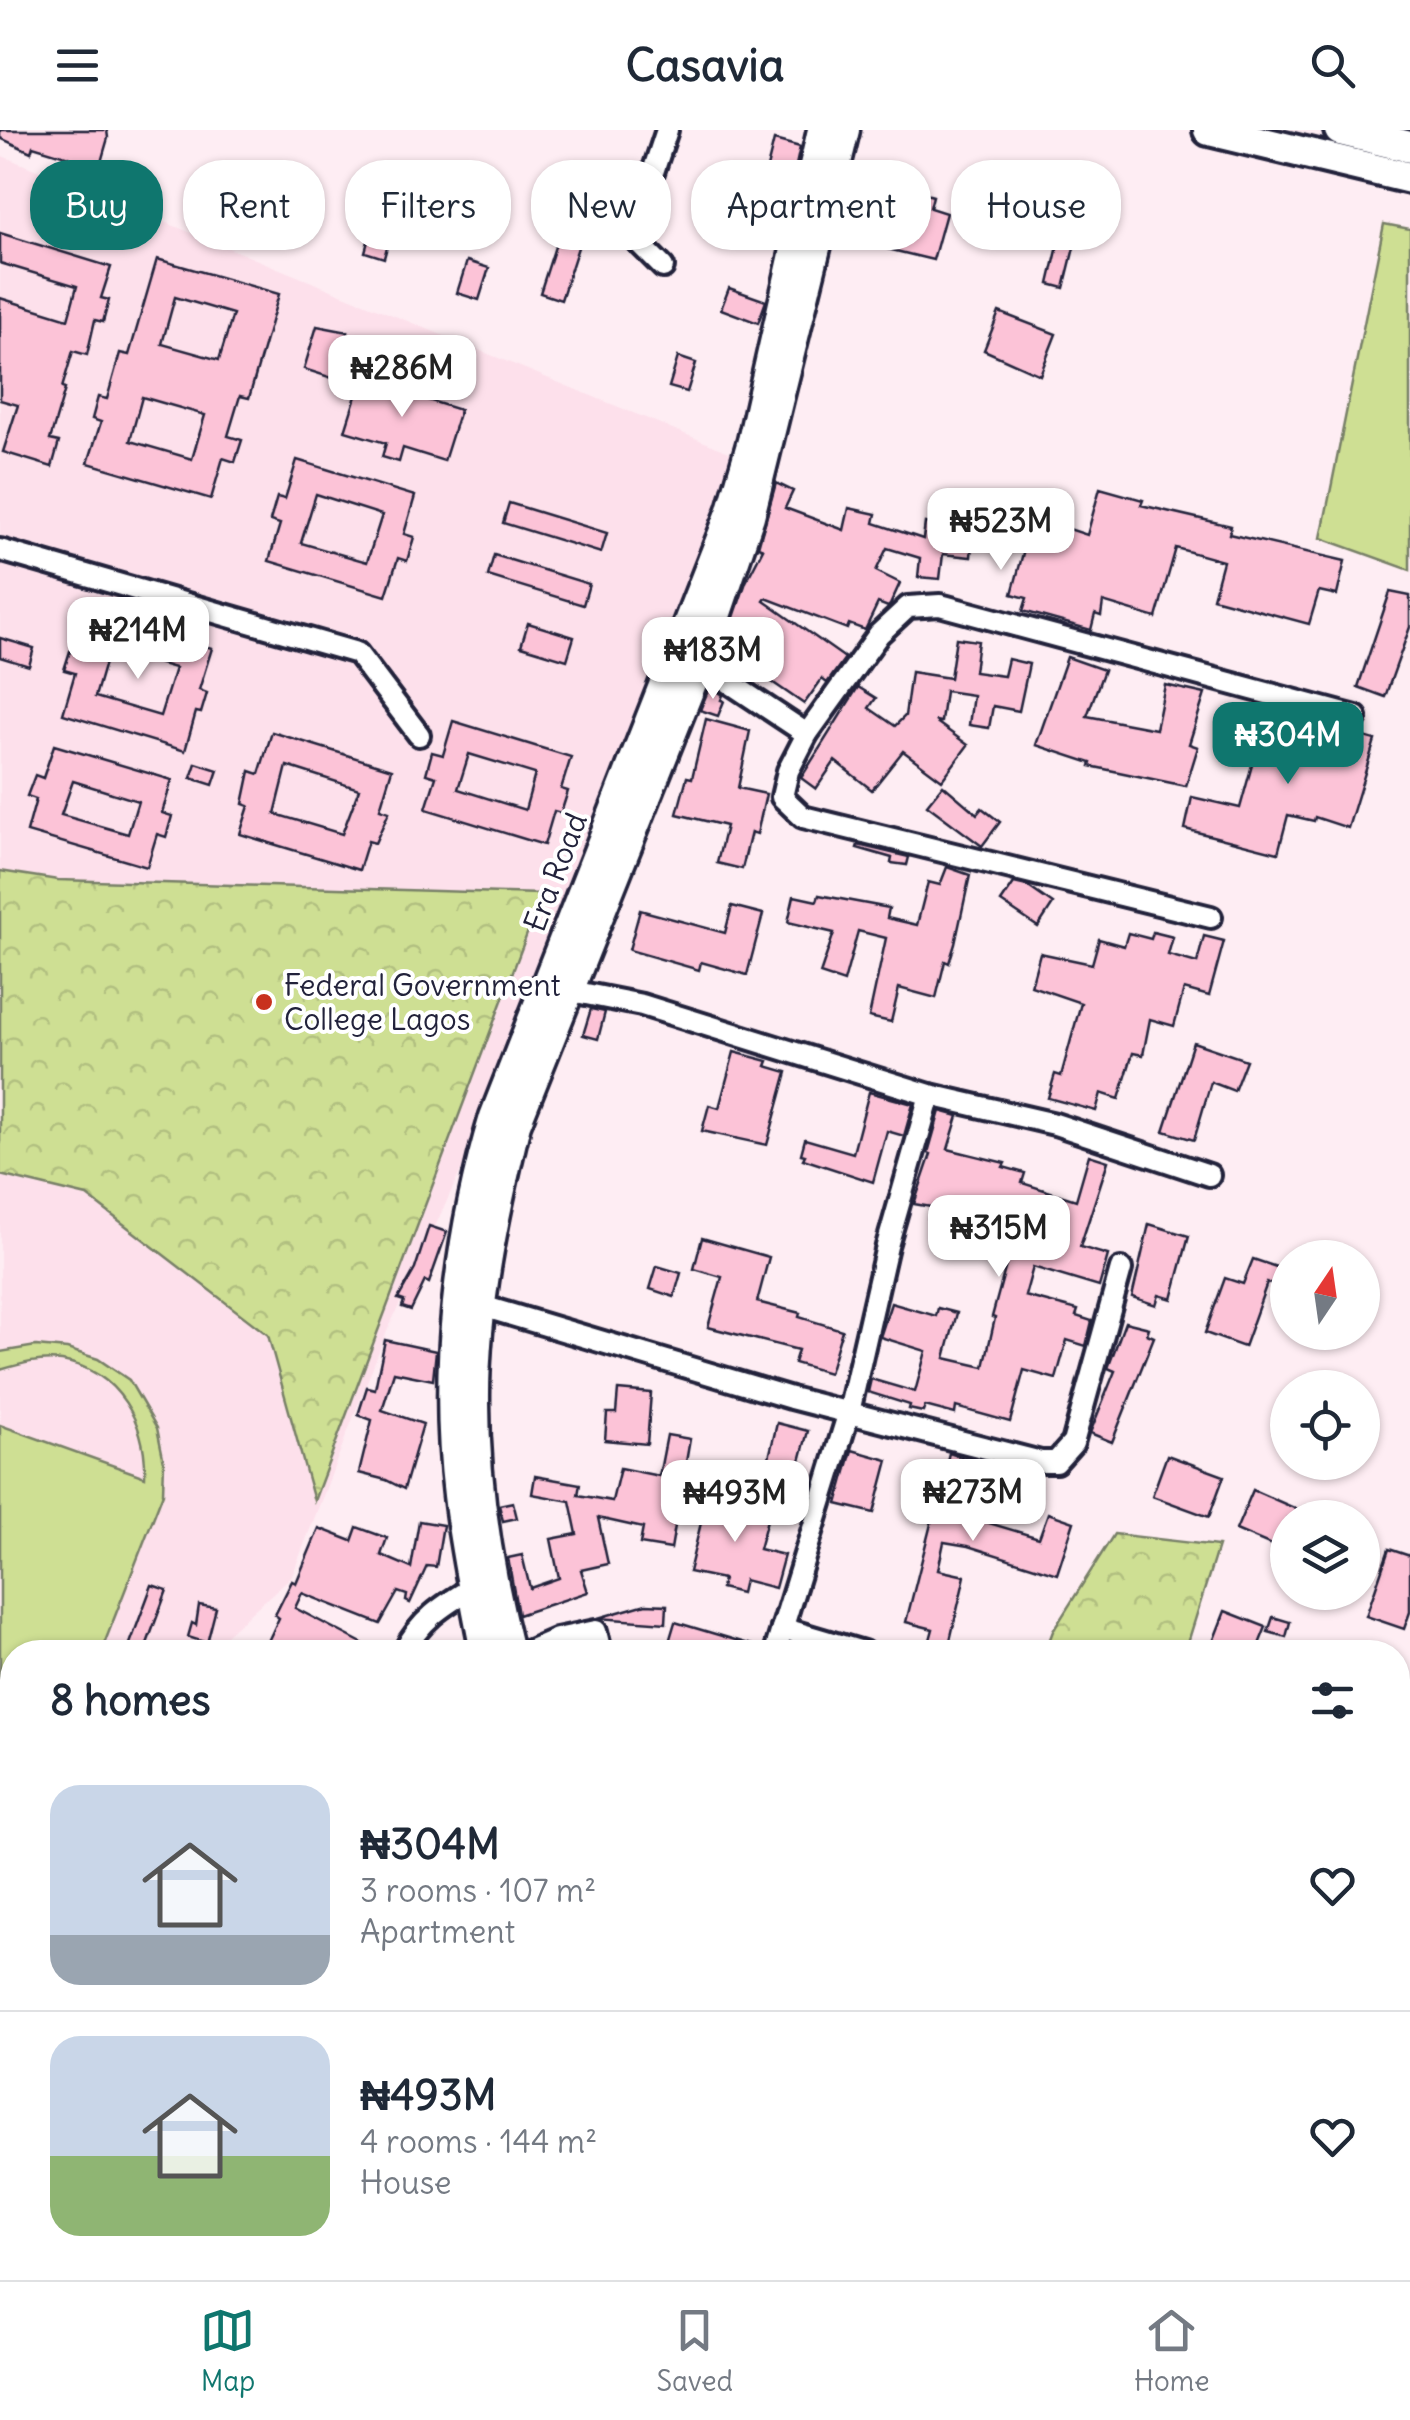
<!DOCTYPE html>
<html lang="en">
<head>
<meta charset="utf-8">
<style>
  :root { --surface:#fff; --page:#f2f2f3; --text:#1f2937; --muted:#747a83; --line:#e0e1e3; --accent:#0f766e }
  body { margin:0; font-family:Delius,sans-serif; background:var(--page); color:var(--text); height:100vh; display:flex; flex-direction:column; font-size:38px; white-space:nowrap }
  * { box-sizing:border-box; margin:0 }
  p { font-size:32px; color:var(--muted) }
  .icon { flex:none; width:55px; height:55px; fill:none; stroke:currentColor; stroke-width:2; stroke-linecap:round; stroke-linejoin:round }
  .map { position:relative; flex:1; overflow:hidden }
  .side { position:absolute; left:0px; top:1510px; width:1410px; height:640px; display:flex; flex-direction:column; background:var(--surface); border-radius:40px 40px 0 0; box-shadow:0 2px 8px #0004 }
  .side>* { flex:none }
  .guide { position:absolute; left:30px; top:30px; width:1350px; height:90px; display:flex; gap:20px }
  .needle { width:65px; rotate:13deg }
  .buttons { position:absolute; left:1270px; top:1110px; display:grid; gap:20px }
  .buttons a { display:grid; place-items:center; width:110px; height:110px; border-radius:50%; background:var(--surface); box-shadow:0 2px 8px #0004; font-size:50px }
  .price { position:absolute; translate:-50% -85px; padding:0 22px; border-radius:20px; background:#fff; color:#222; font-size:32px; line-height:65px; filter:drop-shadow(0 2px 5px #0008) }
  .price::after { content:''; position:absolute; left:50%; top:60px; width:30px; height:22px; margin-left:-15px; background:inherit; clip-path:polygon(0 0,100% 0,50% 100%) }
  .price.current { background:var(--accent); color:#fff }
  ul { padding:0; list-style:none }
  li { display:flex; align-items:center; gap:30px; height:250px; padding:0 50px }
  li+li { border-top:2px solid var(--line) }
  li span { display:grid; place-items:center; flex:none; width:280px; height:200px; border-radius:30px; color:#555 }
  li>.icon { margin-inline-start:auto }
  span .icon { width:120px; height:120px; fill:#fffc; stroke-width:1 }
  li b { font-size:42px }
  h2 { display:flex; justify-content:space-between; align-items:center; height:120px; padding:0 50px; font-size:42px }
  .chip { padding:0 35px; border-radius:40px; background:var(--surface); box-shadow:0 2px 8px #0004; font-size:35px; line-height:90px }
  .chip.current { background:var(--accent); color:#fff }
  header { display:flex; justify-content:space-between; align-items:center; height:130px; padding:0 50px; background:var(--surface); font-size:45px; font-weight:700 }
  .dock { display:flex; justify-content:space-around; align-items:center; height:140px; border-top:2px solid var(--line); background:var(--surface); font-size:28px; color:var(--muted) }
  .dock a { display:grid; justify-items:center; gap:5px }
  .dock .current { color:var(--accent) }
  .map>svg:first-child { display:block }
</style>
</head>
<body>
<header><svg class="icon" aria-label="menu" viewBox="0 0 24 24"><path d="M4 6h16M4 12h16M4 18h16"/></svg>Casavia<svg class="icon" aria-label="search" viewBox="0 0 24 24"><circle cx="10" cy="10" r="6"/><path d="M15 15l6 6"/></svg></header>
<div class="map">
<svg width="1410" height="2150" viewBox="0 0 1410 2150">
  <defs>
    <pattern id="forest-crowns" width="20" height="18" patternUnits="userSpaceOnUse" patternTransform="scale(2.5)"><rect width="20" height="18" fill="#cedf93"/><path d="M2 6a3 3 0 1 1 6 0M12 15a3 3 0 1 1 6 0" fill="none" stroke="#b1bf80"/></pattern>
  </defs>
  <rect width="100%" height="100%" fill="#feedf3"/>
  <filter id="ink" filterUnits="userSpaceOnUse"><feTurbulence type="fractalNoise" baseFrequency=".01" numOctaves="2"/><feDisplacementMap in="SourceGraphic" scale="20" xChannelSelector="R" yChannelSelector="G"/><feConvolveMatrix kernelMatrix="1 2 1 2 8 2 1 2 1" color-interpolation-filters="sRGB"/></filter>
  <g filter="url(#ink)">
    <polygon fill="#fde0eb" points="0,25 739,326 473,1014 384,1208 292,1446 207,1522 12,1522 12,1699 0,1710"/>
    <g fill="#cedf93" stroke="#788067" stroke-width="2.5">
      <polygon points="1384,94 1410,99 1410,440 1321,408"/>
      <path d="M36,1216l31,3 31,10 31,21 28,48 7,34 -1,31 -62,159h-89v71l-12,-5v-293l145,52c2,-53 -26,-106 -83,-116 -22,-3 -42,3 -62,9v-18z"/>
    </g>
    <g fill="url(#forest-crowns)" stroke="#788067" stroke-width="2.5">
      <polygon points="0,741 58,750 542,764 314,1371 268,1205 87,1066 0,1045"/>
      <polygon points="1114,1404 1218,1416 1185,1522 1045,1522 1053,1501"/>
      <polygon points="1410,1606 1410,2150 971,2150 960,2138 1398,2138 1398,1607"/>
    </g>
    <g fill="#fcc3d7" stroke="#22223b" stroke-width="2.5" fill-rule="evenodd">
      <polygon points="0,0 107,0 108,8 99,39 91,37 88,45 65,38 69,27 33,16 31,22 0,8"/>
      <polygon points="774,10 800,17 787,77 759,70"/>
      <polygon points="881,52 933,66 930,78 946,83 933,130 867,114"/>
      <polygon points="1070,65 1086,69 1064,158 1049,154"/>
      <polygon points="482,71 495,77 490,91 476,85"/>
      <polygon points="375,86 394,91 384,128 365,122"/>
      <polygon points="0,103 111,137 101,168 109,170 103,192 95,190 87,225 73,221 62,258 65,259 50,310 59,312 52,337 3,322 18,275 0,270 0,168 68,189 77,156 0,133"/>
      <polygon points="559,104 580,111 561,170 540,163"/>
      <path d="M157,129l122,35 -30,104 -9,-2 -12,40 14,4 -7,22 -12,-4 -12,41 -123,-36 13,-41 -9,-3 6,-22 9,2 13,-46 9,2zM175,167l58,17 -14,46 -57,-16zM142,267l63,18 -13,44 -62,-18z"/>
      <polygon points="467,131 489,138 479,170 457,163"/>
      <polygon points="729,158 766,171 758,193 721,179"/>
      <polygon points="999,182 1056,204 1040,245 984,220"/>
      <polygon points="317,196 348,202 332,248 304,239"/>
      <polygon points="678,227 696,233 687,262 669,257"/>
      <polygon points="361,250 400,262 403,250 422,255 418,267 460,280 444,331 403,318 399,332 382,327 386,313 345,301"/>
      <path d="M297,330l118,36 -11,38 10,3 -7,24 -9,-3 -12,38 -117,-35 11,-37 -10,-3 7,-24 8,2zM316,364l66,21 -15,47 -66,-19z"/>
      <polygon points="776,353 793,361 785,378 844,400 849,378 876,384 874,393 923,409 925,393 951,396 953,371 976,374 975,380 1033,387 1087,405 1100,358 1143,370 1141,375 1231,396 1229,404 1345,431 1337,465 1319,461 1309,494 1213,468 1223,431 1176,418 1156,488 1103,472 1101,486 1095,484 1091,500 1023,481 1027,468 1012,464 1027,408 973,400 971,427 943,424 940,449 918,447 920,428 887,418 876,441 900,453 890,475 888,477 878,473 865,500 849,494 847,499 766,468 764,471 845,528 827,553 822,549 804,574 740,530 756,507 731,496 746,452 763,419 758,417"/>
      <polygon points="509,373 607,403 601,423 503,393"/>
      <polygon points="494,425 589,454 583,475 488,446"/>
      <polygon points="1390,462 1410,466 1410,497 1385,567 1358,557"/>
      <path d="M93,483l119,35 -13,42 8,3 -6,20 -5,-1 -11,39 -122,-37 12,-41 -11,-3 6,-19 11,3zM109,519l66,19 -15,48 -65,-19z"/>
      <polygon points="528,493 574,507 567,530 521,516"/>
      <polygon points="0,508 34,518 29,536 0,527"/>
      <polygon points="956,508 978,511 974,542 1004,546 1008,529 1029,534 1019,581 993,576 989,598 969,595 973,565 945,561 941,592 935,591 968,615 942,650 903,621 872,660 835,631 816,659 801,648 858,557 876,568 869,578 895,596 905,586 911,542 950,548"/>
      <polygon points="1067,527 1104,540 1087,586 1156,599 1165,555 1205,564 1189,614 1198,617 1186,656 1090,636 1091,633 1036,615"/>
      <polygon points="710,556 723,565 721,570 724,571 718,586 700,580"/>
      <polygon points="1267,581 1298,591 1294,609 1323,618 1329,601 1359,611 1361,606 1375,610 1348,698 1315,687 1314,691 1288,685 1278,723 1185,699 1192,667 1240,678"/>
      <polygon points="706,589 750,601 738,658 766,664 757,704 751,702 742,739 717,733 726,696 677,684 687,647 692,648"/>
      <path d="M453,591l118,36 -10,32 7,2 -7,22 -7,-2 -10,34 -118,-36 10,-32 -10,-3 6,-22 11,3zM469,624l66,20 -10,36 -67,-21z"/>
      <path d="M272,602l120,37 -12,40 9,3 -14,31 -7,-2 -9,29 -119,-36 9,-28 -6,-2 7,-33 9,3zM287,636l72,23 -17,45 -67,-20z"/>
      <path d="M54,615l118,35 -10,33 10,3 -6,21 -9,-3 -10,33 -120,-35 9,-33 -9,-3 8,-21 8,3zM73,651l65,20 -10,33 -67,-19z"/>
      <polygon points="196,633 218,640 213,655 191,648"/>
      <polygon points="943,655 977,684 982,678 1000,692 982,716 927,675"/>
      <polygon points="858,715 909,727 907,735 891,733 892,728 857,718"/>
      <polygon points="947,737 970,745 955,814 949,833 945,831 936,868 899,858 891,892 869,887 886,808 858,801 844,852 820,844 834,803 788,792 794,766 817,771 819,765 889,778 887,788 917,795 928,752 940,755"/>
      <polygon points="1014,753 1027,756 1053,774 1038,797 1001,772"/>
      <polygon points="732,776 763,784 747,845 701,832 699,840 629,820 640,780 725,803"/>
      <polygon points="1153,802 1173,807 1168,825 1197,833 1204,806 1224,811 1209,866 1184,859 1174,896 1150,889 1143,925 1133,923 1119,969 1101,963 1096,981 1048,968 1055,944 1061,946 1081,873 1031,856 1040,823 1092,834 1099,809 1124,816 1128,803 1151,809"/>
      <polygon points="591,879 605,882 598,909 583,905"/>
      <polygon points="1193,912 1246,930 1234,961 1211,952 1194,1010 1164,1001"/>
      <polygon points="734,922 768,931 766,936 787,942 767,1015 702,1001 709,975 719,978"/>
      <polygon points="869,962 913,974 904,1006 887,1001 873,1052 803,1029 805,1025 801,1024 805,1009 853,1023"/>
      <polygon points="940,981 958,986 948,1019 1005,1033 1003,1037 1025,1043 1022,1053 1076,1070 1089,1025 1108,1031 1080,1117 1108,1125 1099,1157 1033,1137 1025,1166 1078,1180 1076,1186 1092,1191 1086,1216 1067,1210 1056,1249 1024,1240 1010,1292 956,1277 955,1284 925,1276 923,1282 909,1279 910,1275 868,1262 871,1249 915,1262 926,1221 880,1207 891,1173 936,1186 938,1178 957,1183 945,1228 984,1237 995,1188 992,1187 1012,1113 928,1088 931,1077 914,1074 931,1024 928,1023"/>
      <polygon points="1149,1094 1189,1106 1172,1169 1159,1165 1156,1175 1132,1167"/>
      <polygon points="429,1096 447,1102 429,1153 425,1151 411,1180 402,1177 404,1171 398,1169 415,1139"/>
      <polygon points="702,1108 769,1127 757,1172 800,1183 799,1187 842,1200 829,1243 794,1233 798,1220 708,1197 722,1147 694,1139"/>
      <polygon points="1253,1129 1288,1141 1288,1144 1282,1158 1267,1153 1244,1217 1205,1203 1225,1148 1243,1154"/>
      <polygon points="657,1136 681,1143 674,1167 650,1159"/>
      <polygon points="1125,1192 1149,1198 1147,1204 1154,1207 1112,1312 1090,1303 1115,1241 1108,1238"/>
      <polygon points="385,1210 436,1221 433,1250 394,1242 382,1280 423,1294 404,1359 386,1350 359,1343 372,1290 358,1285 367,1257 375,1259"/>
      <polygon points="618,1260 651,1263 647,1314 605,1310 607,1283 616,1283"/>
      <polygon points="777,1293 808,1301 790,1369 761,1362"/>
      <polygon points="667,1305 690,1309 671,1419 640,1414 643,1398 598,1388 608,1434 581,1440 588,1462 518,1485 508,1428 522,1425 530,1458 559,1448 551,1409 577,1404 570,1371 532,1364 535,1346 580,1354 578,1365 612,1371 620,1338 659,1346"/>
      <polygon points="852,1320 888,1330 874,1383 837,1374"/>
      <polygon points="949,1323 994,1338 982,1391 1039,1408 1048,1383 1074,1392 1057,1444 968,1416 944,1412 938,1440 965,1446 949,1515 930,1510 933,1499 906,1492"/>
      <polygon points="1167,1325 1224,1346 1209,1387 1152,1366"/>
      <polygon points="1253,1360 1317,1388 1288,1388 1288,1422 1236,1400"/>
      <polygon points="708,1364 770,1379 759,1419 784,1425 775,1458 744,1450 741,1463 721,1458 723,1449 689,1442"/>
      <polygon points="513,1372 517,1388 503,1391 499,1375"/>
      <polygon points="419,1391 443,1395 436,1437 427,1436 410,1473 406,1471 407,1465 398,1462 380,1494 302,1463 295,1478 379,1522 263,1522 279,1488 275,1485 292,1451 296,1453 319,1398 352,1411 357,1397 387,1408 381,1425 411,1438"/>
      <polygon points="1389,1419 1410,1426 1410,1482 1404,1499 1366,1486"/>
      <polygon points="152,1455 167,1460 144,1522 127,1522"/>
      <polygon points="646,1474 667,1475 666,1493 598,1488"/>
      <polygon points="199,1475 216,1478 207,1513 188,1507 192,1493 196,1495"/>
      <polygon points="1225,1481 1266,1497 1256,1522 1209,1522"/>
      <polygon points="1273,1487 1290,1492 1286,1507 1268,1502"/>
      <polygon points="675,1492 762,1518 762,1522 666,1522"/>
    </g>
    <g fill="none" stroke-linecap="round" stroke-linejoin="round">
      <g stroke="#22223b" stroke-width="28">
        <g id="minor">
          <polyline points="663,137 639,113 636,82 645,66 667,0"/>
          <polyline points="0,420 357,523 419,605"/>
          <polyline points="700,533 807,604"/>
          <polyline points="1211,787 803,687 782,667 788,641 807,604 879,504 908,477 940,475 1356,587"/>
          <polyline points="571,861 642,875 930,965 1055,994 1209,1045"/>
          <polyline points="482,1176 791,1268 1041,1332 1056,1332 1073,1313 1121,1139"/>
          <polyline points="782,1498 863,1522"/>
          <path d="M404,1522c16,-32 38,-46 68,-64"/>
          <polyline points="527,1522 557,1509 596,1501 601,1522"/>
          <polyline points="775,1522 849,1282 887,1116 930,965"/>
          <polyline points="0,1949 12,1954"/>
          <polyline points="146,2150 151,2138"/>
          <polyline points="402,2150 407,2138"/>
          <polyline points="660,2150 665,2138"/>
        </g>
      </g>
      <g stroke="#22223b" stroke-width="35">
        <g id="major">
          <path d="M485,1522c-10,-52 -21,-104 -27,-157 -15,-125 0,-258 36,-378l238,-607 20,-69 70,-311"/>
          <path d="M509,1522c-20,-80 -34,-165 -34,-249 -1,-93 19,-188 41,-279l184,-461 50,-147 95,-386"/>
          <polyline points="912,2138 924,2150"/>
        </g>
      </g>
      <g stroke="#22223b" stroke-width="38">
        <g id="highway">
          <polyline points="1209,0 1410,48"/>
          <polyline points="1340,0 1410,17"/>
        </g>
      </g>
      <use href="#minor" stroke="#fff" stroke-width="20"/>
      <use href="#major" stroke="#fff" stroke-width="28"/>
      <use href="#highway" stroke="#fff" stroke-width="30"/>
    </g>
  </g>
  <circle fill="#c8321e" stroke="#fff" stroke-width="4" cx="264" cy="872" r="10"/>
  <g text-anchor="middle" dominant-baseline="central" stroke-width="8" stroke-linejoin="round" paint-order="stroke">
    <g font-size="30" fill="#22223b" stroke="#fff">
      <text transform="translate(555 742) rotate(-69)">Era Road</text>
    </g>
    <g font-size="30" fill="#22223b" stroke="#fff" text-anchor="start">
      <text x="284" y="855">Federal Government<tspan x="284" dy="34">College Lagos</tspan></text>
    </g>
  </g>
</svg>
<div class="buttons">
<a><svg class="needle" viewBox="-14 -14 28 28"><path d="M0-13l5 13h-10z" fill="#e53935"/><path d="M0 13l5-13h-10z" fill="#747a83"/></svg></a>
<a><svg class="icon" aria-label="locate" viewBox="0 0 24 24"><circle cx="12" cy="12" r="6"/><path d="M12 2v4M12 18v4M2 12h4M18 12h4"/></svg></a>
<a><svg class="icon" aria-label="layers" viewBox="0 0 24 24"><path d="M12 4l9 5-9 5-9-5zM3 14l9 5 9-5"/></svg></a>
</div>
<b class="price" style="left:402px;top:290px">₦286M</b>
<b class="price" style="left:1001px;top:443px">₦523M</b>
<b class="price" style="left:138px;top:552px">₦214M</b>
<b class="price" style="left:713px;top:572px">₦183M</b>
<b class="price current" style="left:1288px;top:657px">₦304M</b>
<b class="price" style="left:999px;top:1150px">₦315M</b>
<b class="price" style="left:973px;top:1414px">₦273M</b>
<b class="price" style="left:735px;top:1415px">₦493M</b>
<div class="guide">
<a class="chip current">Buy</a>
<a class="chip">Rent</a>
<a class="chip">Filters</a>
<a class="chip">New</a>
<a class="chip">Apartment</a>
<a class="chip">House</a>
</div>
<section class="side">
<h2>8 homes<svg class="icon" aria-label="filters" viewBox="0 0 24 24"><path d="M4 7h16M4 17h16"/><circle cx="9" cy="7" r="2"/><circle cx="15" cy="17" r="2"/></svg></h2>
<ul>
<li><span style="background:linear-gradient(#c9d6e8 75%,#9aa5b1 0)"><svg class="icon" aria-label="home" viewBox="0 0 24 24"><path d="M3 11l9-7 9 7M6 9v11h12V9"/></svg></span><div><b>₦304M</b><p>3 rooms · 107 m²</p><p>Apartment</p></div><svg class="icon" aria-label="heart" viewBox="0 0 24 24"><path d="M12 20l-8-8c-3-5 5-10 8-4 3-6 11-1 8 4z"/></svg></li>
<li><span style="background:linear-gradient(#c9d6e8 60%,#8fb573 0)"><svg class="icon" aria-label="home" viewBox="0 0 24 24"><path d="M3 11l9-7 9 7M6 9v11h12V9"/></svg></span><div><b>₦493M</b><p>4 rooms · 144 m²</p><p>House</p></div><svg class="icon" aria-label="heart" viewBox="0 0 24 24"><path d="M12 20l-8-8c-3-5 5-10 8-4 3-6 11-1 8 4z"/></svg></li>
</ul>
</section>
</div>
<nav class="dock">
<a class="current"><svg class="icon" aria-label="map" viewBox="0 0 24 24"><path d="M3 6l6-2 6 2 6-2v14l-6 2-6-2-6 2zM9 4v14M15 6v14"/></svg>Map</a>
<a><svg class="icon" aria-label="saved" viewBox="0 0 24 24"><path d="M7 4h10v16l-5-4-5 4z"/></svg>Saved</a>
<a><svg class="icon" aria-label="home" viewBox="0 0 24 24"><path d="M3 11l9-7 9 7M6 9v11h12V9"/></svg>Home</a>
</nav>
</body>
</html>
